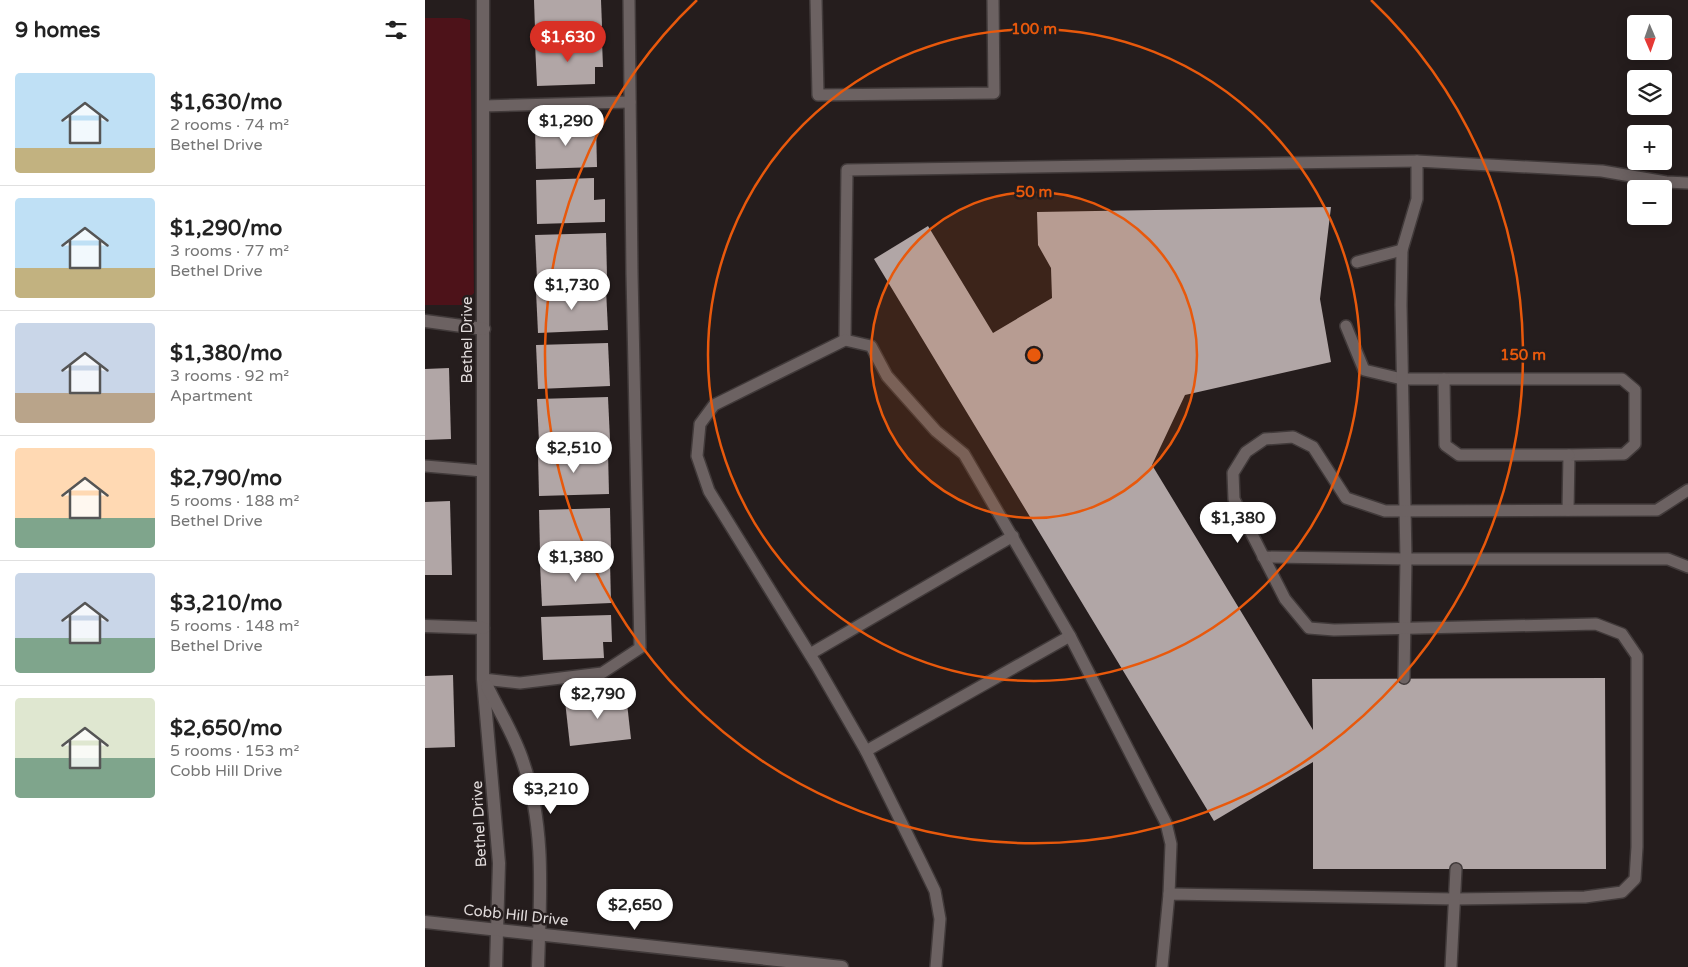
<!DOCTYPE html>
<html lang="en">
<head>
<meta charset="utf-8">
<style>
  :root { --surface:#fff; --page:#f6f6f6; --text:#222; --muted:#767676; --line:#e0e0e0; --accent:#d93025 }
  body { margin:0; font-family:"Varela Round",sans-serif; background:var(--page); color:var(--text); height:100vh; display:flex; flex-direction:column; font-size:19px; white-space:nowrap }
  * { box-sizing:border-box; margin:0 }
  p { font-size:16px; color:var(--muted) }
  .icon { flex:none; width:28px; height:28px; fill:none; stroke:currentColor; stroke-width:2; stroke-linecap:round; stroke-linejoin:round }
  .map { position:relative; flex:1; overflow:hidden }
  .drawer { display:flex; flex-direction:column; background:var(--surface); width:425px }
  .drawer>* { flex:none }
  .needle { width:32px; rotate:178deg }
  .tools { position:absolute; left:1202px; top:15px; display:grid; gap:10px }
  .tools a { display:grid; place-items:center; width:45px; height:45px; border-radius:5px; background:var(--surface); box-shadow:0 2px 12px #0003; font-size:25px }
  .price { position:absolute; translate:-50% -42px; padding:0 11px; border-radius:18px; background:#fff; color:#222; font-size:16px; line-height:32px; filter:drop-shadow(0 1px 2px #0008) }
  .price::after { content:''; position:absolute; left:50%; top:30px; width:15px; height:11px; margin-left:-8px; background:inherit; clip-path:polygon(0 0,100% 0,50% 100%) }
  .price.on { background:var(--accent); color:#fff }
  ul { padding:0; list-style:none }
  li { display:flex; align-items:center; gap:15px; height:125px; padding:0 15px }
  li+li { border-top:1px solid var(--line) }
  li span { display:grid; place-items:center; flex:none; width:140px; height:100px; border-radius:5px; color:#555 }
  li>.icon { margin-inline-start:auto }
  span .icon { width:60px; height:60px; fill:#fffc; stroke-width:1 }
  li b { font-size:21px }
  h2 { display:flex; justify-content:space-between; align-items:center; height:60px; padding:0 15px; font-size:21px }
  main { display:flex; flex:1; min-height:0 }
  .map>svg:first-child { display:block }
</style>
</head>
<body>
<main>
<section class="drawer">
<h2>9 homes<svg class="icon" aria-label="filters" viewBox="0 0 24 24"><path d="M4 7h16M4 17h16"/><circle cx="9" cy="7" r="2"/><circle cx="15" cy="17" r="2"/></svg></h2>
<ul>
<li><span style="background:linear-gradient(#bfe0f5 75%,#c2b280 0)"><svg class="icon" aria-label="home" viewBox="0 0 24 24"><path d="M3 11l9-7 9 7M6 9v11h12V9"/></svg></span><div><b>$1,630/mo</b><p>2 rooms · 74 m²</p><p>Bethel Drive</p></div></li>
<li><span style="background:linear-gradient(#bfe0f5 70%,#c2b280 0)"><svg class="icon" aria-label="home" viewBox="0 0 24 24"><path d="M3 11l9-7 9 7M6 9v11h12V9"/></svg></span><div><b>$1,290/mo</b><p>3 rooms · 77 m²</p><p>Bethel Drive</p></div></li>
<li><span style="background:linear-gradient(#c9d6e8 70%,#b9a48a 0)"><svg class="icon" aria-label="home" viewBox="0 0 24 24"><path d="M3 11l9-7 9 7M6 9v11h12V9"/></svg></span><div><b>$1,380/mo</b><p>3 rooms · 92 m²</p><p>Apartment</p></div></li>
<li><span style="background:linear-gradient(#ffd9b3 70%,#7fa58c 0)"><svg class="icon" aria-label="home" viewBox="0 0 24 24"><path d="M3 11l9-7 9 7M6 9v11h12V9"/></svg></span><div><b>$2,790/mo</b><p>5 rooms · 188 m²</p><p>Bethel Drive</p></div></li>
<li><span style="background:linear-gradient(#c9d6e8 65%,#7fa58c 0)"><svg class="icon" aria-label="home" viewBox="0 0 24 24"><path d="M3 11l9-7 9 7M6 9v11h12V9"/></svg></span><div><b>$3,210/mo</b><p>5 rooms · 148 m²</p><p>Bethel Drive</p></div></li>
<li><span style="background:linear-gradient(#dfe7d0 60%,#7fa58c 0)"><svg class="icon" aria-label="home" viewBox="0 0 24 24"><path d="M3 11l9-7 9 7M6 9v11h12V9"/></svg></span><div><b>$2,650/mo</b><p>5 rooms · 153 m²</p><p>Cobb Hill Drive</p></div></li>
</ul>
</section>
<div class="map">
<svg width="1263" height="967" viewBox="0 0 1263 967">
  <rect width="100%" height="100%" fill="#251d1d"/>
  <polygon fill="#4d1219" points="36,18 45,20 49,293 37,305 0,305 0,18"/>
  <g fill="#b1a6a6">
    <polygon points="109,0 176,0 177,26 110,29"/>
    <polygon points="177,41 178,67 170,67 170,84 112,86 110,43"/>
    <polygon points="171,124 172,167 111,169 110,126"/>
    <polygon points="169,178 169,200 180,199 180,222 112,224 111,180"/>
    <polygon points="906,207 895,299 906,362 760,395 727,465 888,730 887,679 1180,678 1181,869 888,869 888,762 789,821 449,259 503,226 568,333 627,298 626,268 613,245 612,212"/>
    <polygon points="181,233 182,276 112,279 110,235"/>
    <polygon points="181,289 183,330 113,333 111,291"/>
    <polygon points="183,343 185,386 113,389 111,345"/>
    <polygon points="24,368 26,439 0,440 0,369"/>
    <polygon points="183,397 185,440 114,442 112,399"/>
    <polygon points="183,452 184,494 114,496 113,455"/>
    <polygon points="25,501 27,575 0,575 0,502"/>
    <polygon points="185,508 186,549 115,552 114,510"/>
    <polygon points="185,561 186,603 117,606 115,564"/>
    <polygon points="186,615 187,642 178,642 179,658 118,660 116,617"/>
    <polygon points="28,675 30,747 0,748 0,676"/>
    <polygon points="201,694 206,739 145,746 140,701"/>
  </g>
  <g fill="none" stroke-linecap="round" stroke-linejoin="round">
    <g stroke="#413a3a" stroke-width="14">
      <g id="service">
        <polyline points="391,0 393,95 569,93 568,0"/>
        <polyline points="58,106 205,102"/>
        <polyline points="932,262 977,250"/>
        <polyline points="921,326 939,370 977,379 1197,379 1210,390 1210,444 1199,454 1144,455 1143,510"/>
        <polyline points="420,340 422,170 992,161"/>
        <polyline points="1019,379 1020,445 1034,455 1144,455"/>
        <polyline points="0,466 58,471"/>
        <polyline points="838,557 981,559 1243,559 1263,567"/>
        <polyline points="385,654 588,536"/>
        <polyline points="979,678 981,559 976,305 977,250 992,199 992,161 1177,171 1241,182 1263,183"/>
        <polyline points="58,679 95,683 177,673 215,648 207,274 204,0"/>
        <polyline points="441,751 645,636"/>
        <polyline points="511,967 515,919 510,891 496,862 441,751 392,666 284,491 272,456 275,424 289,405 420,340 446,346 462,376 511,431 539,454 645,636 741,823 746,844 744,894"/>
        <polyline points="737,967 744,894 1030,899 1160,897 1197,892 1210,879 1212,847 1212,656 1197,634 1171,624 909,630 884,628 860,599 809,499 808,473 821,452 840,439 868,437 888,447 921,498 960,511 1232,510 1263,490"/>
        <polyline points="1026,967 1031,869"/>
      </g>
    </g>
    <g stroke="#413a3a" stroke-width="15">
      <g id="minor">
        <polyline points="58,0 58,679 74,863 71,967"/>
        <polyline points="0,321 59,329"/>
        <polyline points="0,626 58,628"/>
        <path d="M62,686c12,25 28,50 36,76 23,66 17,136 15,205"/>
      </g>
    </g>
    <g stroke="#413a3a" stroke-width="15">
      <polyline id="tertiary" points="0,922 417,967"/>
    </g>
    <use href="#service" stroke="#6c6262" stroke-width="11"/>
    <use href="#minor" stroke="#6c6262" stroke-width="12"/>
    <use href="#tertiary" stroke="#6c6262" stroke-width="12"/>
  </g>
  <circle cx="609" cy="355" r="163" fill="#e8590c" fill-opacity=".12"/>
  <g fill="none" stroke="#e8590c" stroke-width="2.5">
    <circle cx="609" cy="355" r="163"/>
    <circle cx="609" cy="355" r="326"/>
    <path d="M946 0A489 489 0 1 1 272 0"/>
  </g>
  <g text-anchor="middle" dominant-baseline="central" stroke-width="5" stroke-linejoin="round" paint-order="stroke">
    <g font-size="15" fill="#e2dcdc" stroke="#251d1d">
      <text transform="translate(42 340) rotate(-90)">Bethel Drive</text>
      <text transform="translate(54 824) rotate(-93)">Bethel Drive</text>
      <text transform="translate(91 915) rotate(6)">Cobb Hill Drive</text>
    </g>
  </g>
  <circle cx="609" cy="355" r="8" fill="#e8590c" stroke="#251d1d" stroke-width="2.5"/>
  <g font-size="15" text-anchor="middle" font-weight="bold" fill="#e8590c" stroke="#251d1d" stroke-width="5" stroke-linejoin="round" paint-order="stroke">
    <text x="609" y="34">100 m</text>
    <text x="609" y="197">50 m</text>
    <text x="1098" y="360">150 m</text>
  </g>
</svg>
<div class="tools">
<a><svg class="needle" viewBox="-14 -14 28 28"><path d="M0-13l5 13h-10z" fill="#e53935"/><path d="M0 13l5-13h-10z" fill="#767676"/></svg></a>
<a><svg class="icon" aria-label="layers" viewBox="0 0 24 24"><path d="M12 4l9 5-9 5-9-5zM3 14l9 5 9-5"/></svg></a>
<a>+</a>
<a>−</a>
</div>
<b class="price on" style="left:143px;top:63px">$1,630</b>
<b class="price" style="left:141px;top:147px">$1,290</b>
<b class="price" style="left:147px;top:311px">$1,730</b>
<b class="price" style="left:149px;top:474px">$2,510</b>
<b class="price" style="left:813px;top:544px">$1,380</b>
<b class="price" style="left:151px;top:583px">$1,380</b>
<b class="price" style="left:173px;top:720px">$2,790</b>
<b class="price" style="left:126px;top:815px">$3,210</b>
<b class="price" style="left:210px;top:931px">$2,650</b>
</div>
</main>
</body>
</html>
